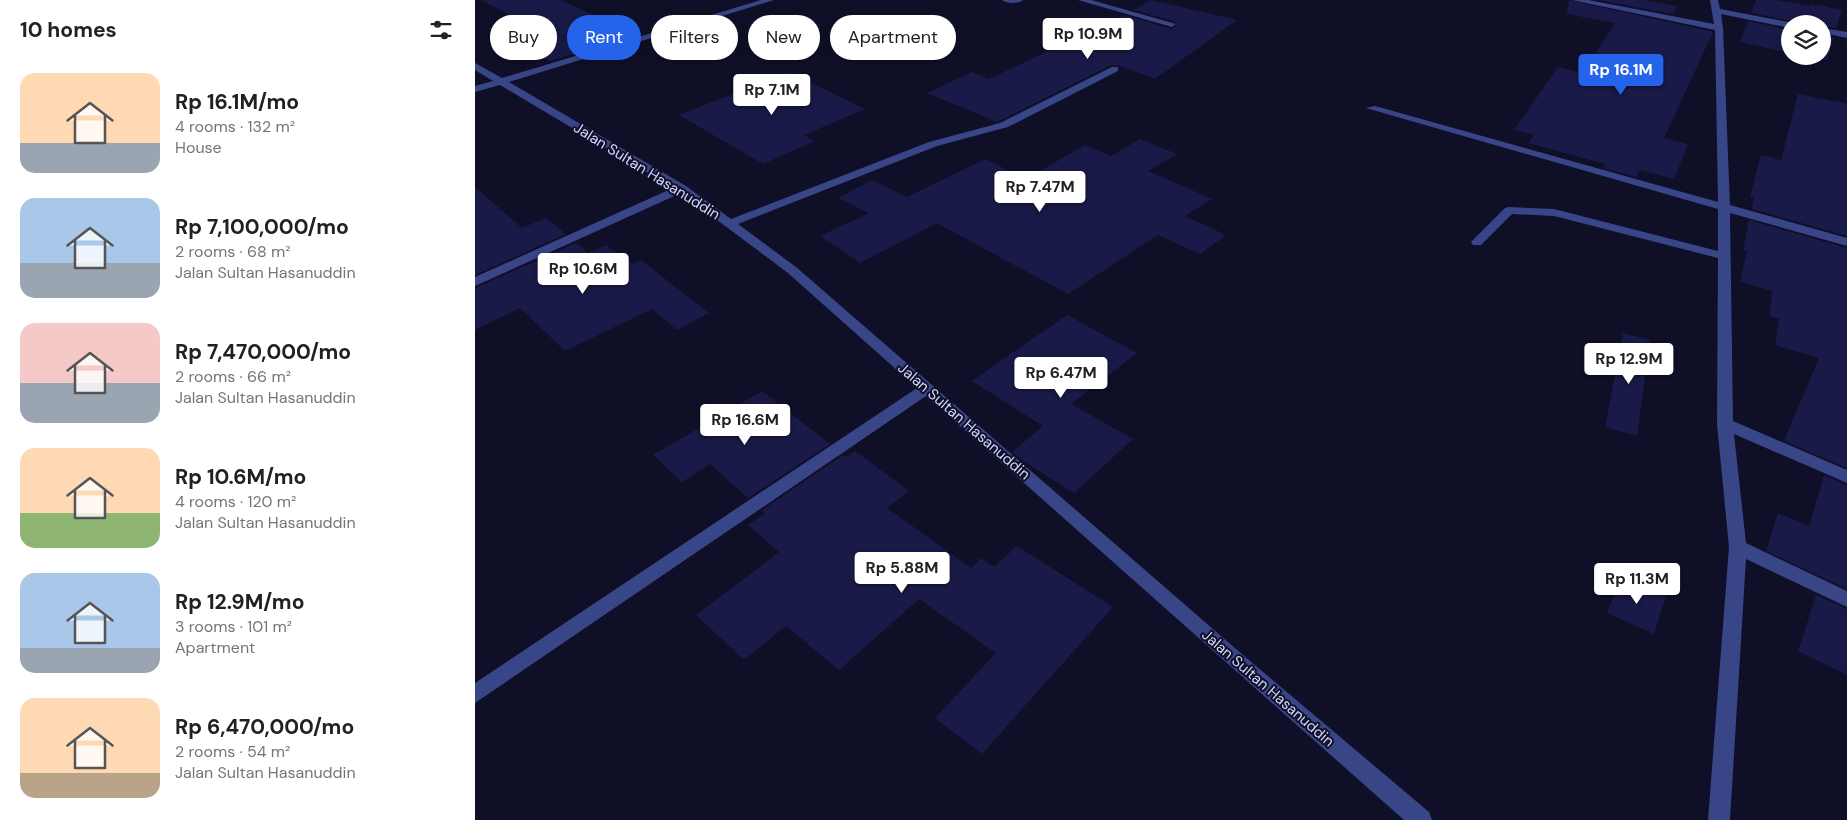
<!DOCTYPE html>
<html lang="en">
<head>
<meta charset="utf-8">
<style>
  :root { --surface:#fff; --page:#f6f6f6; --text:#202124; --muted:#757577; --accent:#2563eb }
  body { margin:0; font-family:"DM Sans",sans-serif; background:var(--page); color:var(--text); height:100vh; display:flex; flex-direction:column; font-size:19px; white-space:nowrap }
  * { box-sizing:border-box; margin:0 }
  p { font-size:16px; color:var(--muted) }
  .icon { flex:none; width:28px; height:28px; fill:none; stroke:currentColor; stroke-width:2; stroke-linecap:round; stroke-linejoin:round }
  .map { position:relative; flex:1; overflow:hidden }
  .panel { display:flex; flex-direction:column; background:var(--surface); width:475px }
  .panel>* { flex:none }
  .guide { position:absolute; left:15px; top:15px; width:475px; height:45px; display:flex; gap:10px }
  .fabs { position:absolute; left:1306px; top:15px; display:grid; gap:10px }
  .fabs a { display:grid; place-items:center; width:50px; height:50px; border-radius:50%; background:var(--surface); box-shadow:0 2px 12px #0003; font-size:25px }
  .price { position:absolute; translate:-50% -42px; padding:0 11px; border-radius:5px; background:#fff; color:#222; font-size:16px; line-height:32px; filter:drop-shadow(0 1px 2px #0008) }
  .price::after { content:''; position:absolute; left:50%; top:30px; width:15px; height:11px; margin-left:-8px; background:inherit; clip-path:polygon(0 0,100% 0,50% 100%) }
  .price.current { background:var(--accent); color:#fff }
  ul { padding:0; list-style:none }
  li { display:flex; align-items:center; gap:15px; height:125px; padding:0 20px }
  li span { display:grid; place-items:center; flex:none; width:140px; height:100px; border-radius:15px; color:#555 }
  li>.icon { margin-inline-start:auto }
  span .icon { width:60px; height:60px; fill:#fffc; stroke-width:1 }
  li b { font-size:21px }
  h2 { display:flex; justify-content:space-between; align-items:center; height:60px; padding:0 20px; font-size:21px }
  .tag { padding:0 18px; border-radius:22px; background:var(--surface); box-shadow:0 2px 12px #0003; font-size:18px; line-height:45px }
  .tag.current { background:var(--accent); color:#fff }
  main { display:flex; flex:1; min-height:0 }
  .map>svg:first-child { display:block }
</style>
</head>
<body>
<main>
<section class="panel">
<h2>10 homes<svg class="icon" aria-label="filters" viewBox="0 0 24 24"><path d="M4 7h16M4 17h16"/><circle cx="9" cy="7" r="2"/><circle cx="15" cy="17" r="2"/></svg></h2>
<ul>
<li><span style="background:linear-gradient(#ffd9b3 70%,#9aa5b1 0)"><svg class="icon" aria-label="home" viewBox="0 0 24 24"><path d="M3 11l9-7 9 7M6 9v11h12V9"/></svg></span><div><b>Rp 16.1M/mo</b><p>4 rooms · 132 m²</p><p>House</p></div></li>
<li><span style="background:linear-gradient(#a9c7e8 65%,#9aa5b1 0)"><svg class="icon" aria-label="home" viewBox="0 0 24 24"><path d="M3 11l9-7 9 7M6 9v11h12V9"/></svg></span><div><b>Rp 7,100,000/mo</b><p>2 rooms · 68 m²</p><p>Jalan Sultan Hasanuddin</p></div></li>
<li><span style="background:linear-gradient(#f6c9c9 60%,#9aa5b1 0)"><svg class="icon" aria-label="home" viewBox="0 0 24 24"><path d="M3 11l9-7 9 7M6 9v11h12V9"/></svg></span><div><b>Rp 7,470,000/mo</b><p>2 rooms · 66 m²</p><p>Jalan Sultan Hasanuddin</p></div></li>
<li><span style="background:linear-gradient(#ffd9b3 65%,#8fb573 0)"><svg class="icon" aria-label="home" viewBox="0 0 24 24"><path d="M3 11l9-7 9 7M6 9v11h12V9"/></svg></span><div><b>Rp 10.6M/mo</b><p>4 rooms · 120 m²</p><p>Jalan Sultan Hasanuddin</p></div></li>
<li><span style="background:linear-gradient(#a9c7e8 75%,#9aa5b1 0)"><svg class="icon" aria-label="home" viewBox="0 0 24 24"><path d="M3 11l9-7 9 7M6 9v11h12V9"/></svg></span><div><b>Rp 12.9M/mo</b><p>3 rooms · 101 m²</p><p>Apartment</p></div></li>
<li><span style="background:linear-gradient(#ffd9b3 75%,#b9a48a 0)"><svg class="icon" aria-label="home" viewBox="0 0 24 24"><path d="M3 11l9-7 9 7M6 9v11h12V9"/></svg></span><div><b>Rp 6,470,000/mo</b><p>2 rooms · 54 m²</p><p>Jalan Sultan Hasanuddin</p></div></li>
</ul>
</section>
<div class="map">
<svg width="1372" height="820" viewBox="0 0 1372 820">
  <rect width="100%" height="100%" fill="#0f0f27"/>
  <g fill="#1a1a48">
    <polygon points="6,0 86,0 160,35 75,61 13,29 44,20"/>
    <polygon points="676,0 762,20 680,79 643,65 636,65 522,122 452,93 497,72 514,79 649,15 696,29 702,26 702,22 659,10"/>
    <polygon points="1094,0 1238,32 1189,138 1213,144 1199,179 1165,170 1161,177 1128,168 1130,164 1053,143 1059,135 1039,130 1083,67 1108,73 1140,23 1092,14"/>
    <polygon points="1123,0 1169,0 1202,6 1198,14"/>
    <polygon points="1281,0 1302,0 1335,6 1336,4 1367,10 1361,28 1348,26 1348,24 1320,24 1318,21 1276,13"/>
    <polygon points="1273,21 1315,30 1315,53 1265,42"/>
    <polygon points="1348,35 1359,37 1352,60 1333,56 1348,56"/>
    <polygon points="314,72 390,109 329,135 340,141 288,164 204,115"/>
    <polygon points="1323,94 1372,104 1372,236 1277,209 1279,198 1275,197 1286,155 1306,160"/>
    <polygon points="665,139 702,154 673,171 737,199 710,216 751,235 725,254 683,235 593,294 462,223 385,263 345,236 394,213 363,198 397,180 432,197 510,159 551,179 610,145 636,156"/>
    <polygon points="0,187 47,228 71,218 91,234 0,275"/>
    <polygon points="1274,220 1372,248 1372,468 1309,441 1344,358 1300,345 1304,319 1294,316 1298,291 1265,282 1272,251 1268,250"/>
    <polygon points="101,243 113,253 131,245 158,264 166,260 234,313 202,330 177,309 90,351 45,308 0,330 0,288"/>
    <polygon points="592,315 662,353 596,404 658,439 599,493 548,461 537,452 568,426 497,381"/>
    <polygon points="1148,333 1175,340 1162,436 1130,427"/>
    <polygon points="287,391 355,444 273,498 235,464 207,482 178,455"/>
    <polygon points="380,451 434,491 412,508 496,568 506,558 519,567 542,546 638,607 507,754 460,718 521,653 444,599 364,670 311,626 269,660 221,615 304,552 273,525 290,513 287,510 368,455 371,457"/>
    <polygon points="1349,475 1372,485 1372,589 1291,551 1303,513 1334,526"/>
    <polygon points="1146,577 1191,596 1179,634 1132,613"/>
    <polygon points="1341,595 1372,609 1372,675 1323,651"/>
  </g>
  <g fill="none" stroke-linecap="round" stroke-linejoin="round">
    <g fill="#384587" fill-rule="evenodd">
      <polygon points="286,0 299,0 34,82 211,186 256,219 454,142 525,123 637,67 643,67 643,71 533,127 462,146 263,224 321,267 761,649 954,812 957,820 929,820 451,396 0,703 0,683 442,388 313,273 206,193 0,286 0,277 198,188 25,85 0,92 0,86 18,81 0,70 0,63 27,78"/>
      <path d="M527,0h21c-5,4 -16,4 -21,0z"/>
      <polygon points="603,0 616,0 701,24 697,27"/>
      <polygon points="1097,0 1113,0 1239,24 1235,0 1243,0 1245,9 1318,23 1315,24 1315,28 1246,14 1248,28 1255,205 1372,238 1372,246 1255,213 1258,421 1372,470 1372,483 1259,434 1271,543 1372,591 1372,607 1271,559 1255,820 1233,820 1254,547 1242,424 1243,258 1079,216 1037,214 1006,245 998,245 996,242 1030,208 1034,207 1079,209 1243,251 1243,209 891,108 900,106 1243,202 1240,30"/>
      <polygon points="1348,28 1372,32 1372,38 1348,33"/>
    </g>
  </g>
  <g text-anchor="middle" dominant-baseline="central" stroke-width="4" stroke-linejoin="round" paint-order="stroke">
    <g font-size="15" fill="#d4d8ff" stroke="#0f0f27">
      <text transform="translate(172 171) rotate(32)">Jalan Sultan Hasanuddin</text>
      <text transform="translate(489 421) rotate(41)">Jalan Sultan Hasanuddin</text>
      <text transform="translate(793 688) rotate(41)">Jalan Sultan Hasanuddin</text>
    </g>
  </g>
</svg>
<div class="fabs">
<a><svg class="icon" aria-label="layers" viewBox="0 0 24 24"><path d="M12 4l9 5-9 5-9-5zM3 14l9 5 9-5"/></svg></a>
</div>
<b class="price" style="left:613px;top:60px">Rp 10.9M</b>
<b class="price current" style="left:1146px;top:96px">Rp 16.1M</b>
<b class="price" style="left:297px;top:116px">Rp 7.1M</b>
<b class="price" style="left:565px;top:213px">Rp 7.47M</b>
<b class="price" style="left:108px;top:295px">Rp 10.6M</b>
<b class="price" style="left:1154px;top:385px">Rp 12.9M</b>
<b class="price" style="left:586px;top:399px">Rp 6.47M</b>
<b class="price" style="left:270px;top:446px">Rp 16.6M</b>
<b class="price" style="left:427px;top:594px">Rp 5.88M</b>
<b class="price" style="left:1162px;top:605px">Rp 11.3M</b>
<div class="guide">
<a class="tag">Buy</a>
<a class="tag current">Rent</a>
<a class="tag">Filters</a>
<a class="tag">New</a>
<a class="tag">Apartment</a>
</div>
</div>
</main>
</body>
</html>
